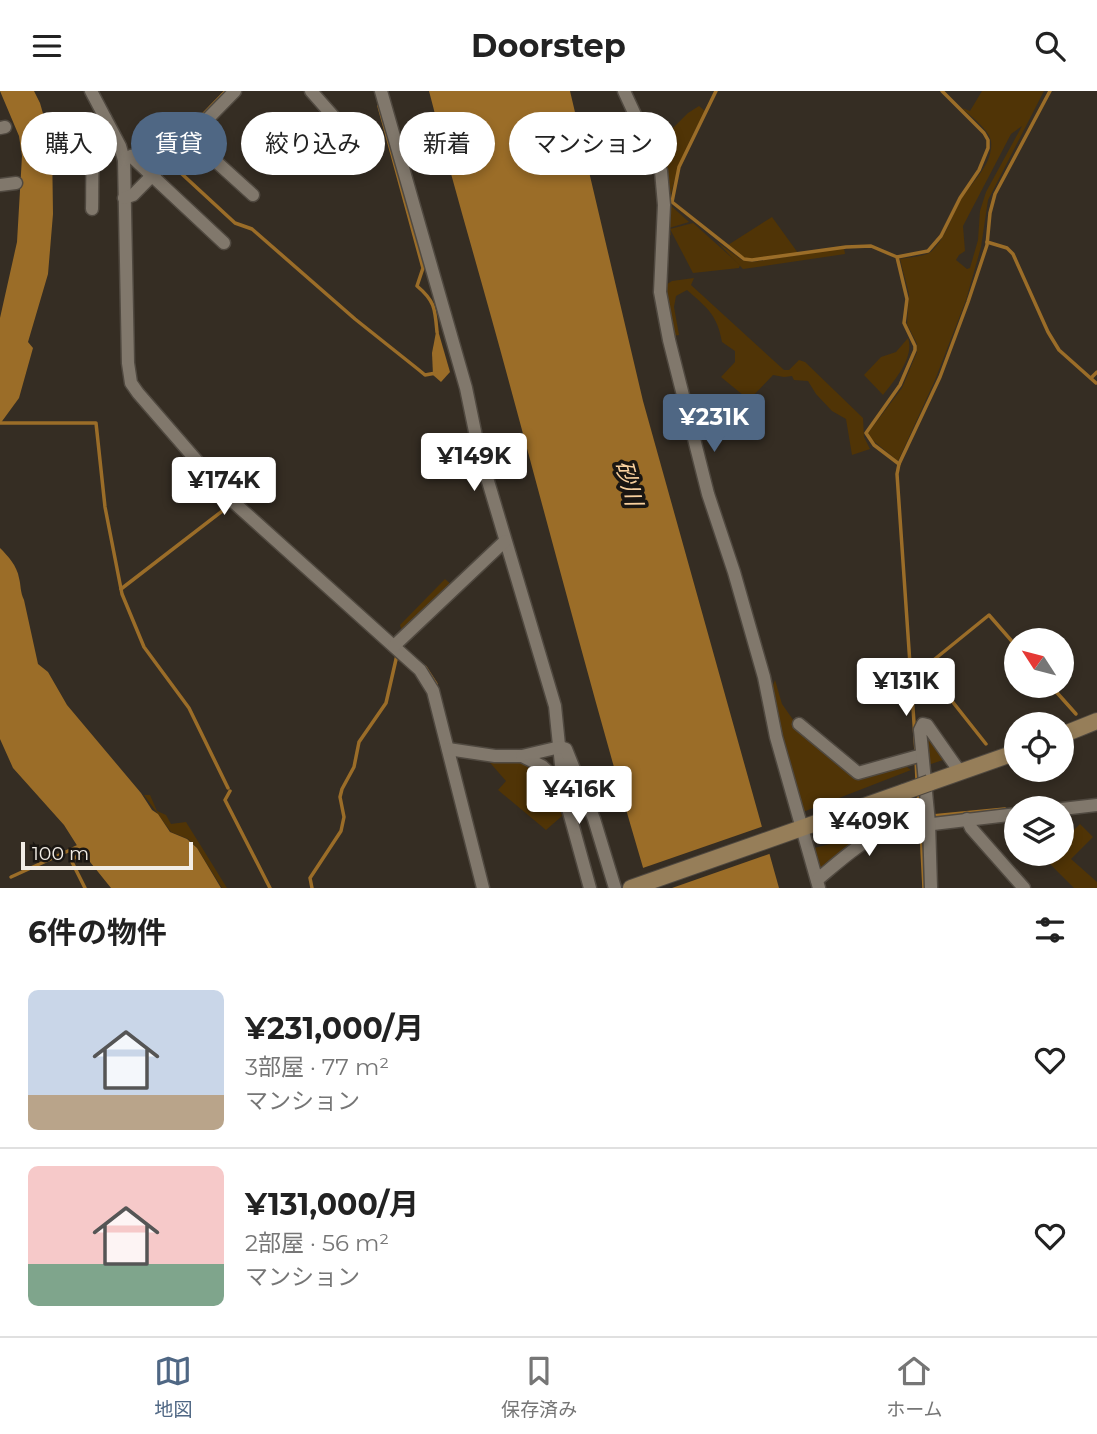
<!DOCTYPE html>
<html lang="ja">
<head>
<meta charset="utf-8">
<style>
  :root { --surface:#fff; --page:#f2f2f2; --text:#222; --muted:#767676; --line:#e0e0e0; --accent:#4f6784 }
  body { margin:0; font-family:Montserrat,"Noto Sans JP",sans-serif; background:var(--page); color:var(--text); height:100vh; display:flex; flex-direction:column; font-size:26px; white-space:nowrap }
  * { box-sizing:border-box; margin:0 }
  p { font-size:23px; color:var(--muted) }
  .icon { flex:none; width:38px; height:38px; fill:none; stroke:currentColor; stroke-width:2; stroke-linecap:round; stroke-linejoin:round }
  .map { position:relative; height:797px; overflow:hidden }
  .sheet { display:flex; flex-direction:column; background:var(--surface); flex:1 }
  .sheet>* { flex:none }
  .banner { position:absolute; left:21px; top:21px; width:700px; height:63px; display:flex; gap:14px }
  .needle { width:46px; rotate:306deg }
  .buttons { position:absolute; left:1004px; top:537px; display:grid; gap:14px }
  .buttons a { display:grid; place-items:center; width:70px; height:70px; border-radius:50%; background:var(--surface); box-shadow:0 4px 10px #0003; font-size:35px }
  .scale { position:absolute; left:21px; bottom:18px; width:172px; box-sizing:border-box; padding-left:7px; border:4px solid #f2ede6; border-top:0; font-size:19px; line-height:24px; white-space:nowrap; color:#f2ede6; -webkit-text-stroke:5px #1a1612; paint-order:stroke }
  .price { position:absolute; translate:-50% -60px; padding:0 16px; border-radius:7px; background:#fff; color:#222; font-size:23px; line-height:46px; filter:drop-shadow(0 2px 4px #0008) }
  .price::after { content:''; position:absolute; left:50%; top:42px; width:21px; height:16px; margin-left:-10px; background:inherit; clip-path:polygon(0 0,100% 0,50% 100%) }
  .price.current { background:var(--accent); color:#fff }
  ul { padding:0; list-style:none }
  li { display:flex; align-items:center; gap:21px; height:175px; padding:0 28px }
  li+li { border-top:2px solid var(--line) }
  li span { display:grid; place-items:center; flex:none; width:196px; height:140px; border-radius:10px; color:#555 }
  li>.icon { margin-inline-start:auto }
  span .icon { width:84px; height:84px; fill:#fffc; stroke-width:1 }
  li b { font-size:30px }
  h2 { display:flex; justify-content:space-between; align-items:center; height:84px; padding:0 28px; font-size:30px }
  .chip { padding:0 24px; border-radius:32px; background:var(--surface); box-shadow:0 4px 10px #0003; font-size:24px; line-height:63px }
  .chip.current { background:var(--accent); color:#fff }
  header { display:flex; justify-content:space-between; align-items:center; height:91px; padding:0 28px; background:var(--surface); font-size:32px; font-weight:700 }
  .tabs { display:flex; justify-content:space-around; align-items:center; height:98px; border-top:2px solid var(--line); background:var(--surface); font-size:19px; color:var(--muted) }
  .tabs a { display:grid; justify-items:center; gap:4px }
  .tabs .current { color:var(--accent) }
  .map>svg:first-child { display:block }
</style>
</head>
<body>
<header><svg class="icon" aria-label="menu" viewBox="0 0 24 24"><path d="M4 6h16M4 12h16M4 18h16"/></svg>Doorstep<svg class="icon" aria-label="search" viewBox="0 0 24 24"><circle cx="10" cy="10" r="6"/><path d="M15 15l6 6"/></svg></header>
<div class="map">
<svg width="1097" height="797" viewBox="0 0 1097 797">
  <rect width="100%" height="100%" fill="#352d23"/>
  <g fill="#503406" fill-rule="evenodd">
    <path d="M982,0h62l-56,109 -7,47 -15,53 -31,80 -37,81 -27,-22 -3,-6 34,-45 15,-36v-8l-10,-20 2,-30 -9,-35c10,-2 25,-2 32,-8 13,-13 19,-32 27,-48 10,-19 35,-38 32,-62 -2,-12 -21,-25 -29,-33l8,3zM1022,35l-36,66 -6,19 -2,29 -8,28 -3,1 -11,-9 3,-5 6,-4 -2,-25 48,-92z"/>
    <path d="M699,15l6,5c-17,32 -29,56 -36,93l20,18 -20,6 2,7h-6l1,-57 -9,-31 3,-6 28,-28z"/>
    <polygon points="772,126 798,162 753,168 744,167 728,154"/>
    <polygon points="693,132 740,174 739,177 693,182 670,138"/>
    <polygon points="717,151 742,169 752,171 844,157 845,163 743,178"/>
    <path d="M694,187l-3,7 93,85h5l10,-10 6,2 58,56 1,19 6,12 -18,6 -6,-36 -14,-8 -16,-17 -8,-13 -14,-1 -2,-4 -8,1 -11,-2 -24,25 -28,-23 14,-15v-11l-13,-9c-5,-28 -15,-34 -35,-52l-11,6 -2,11 5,28 -7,1 -8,-50 8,-5z"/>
    <path d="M908,247c7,19 -14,43 -25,57l-19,-20 17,-18 15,-5z"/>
    <polygon points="445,488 454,496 402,541 400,534"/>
    <polygon points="775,589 782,613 796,633 854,685 903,673 911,679 803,721 770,602"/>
    <polygon points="925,638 946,668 928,674"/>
    <polygon points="485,666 521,669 533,673 553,691 562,725 546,739 498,699 506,690"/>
    <polygon points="144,704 150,704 157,720 166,724 171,733 186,731 227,797 222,797 197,757 188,748 171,741"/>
    <polygon points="904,715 905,718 915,715 914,724 910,730 816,752 816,750"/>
    <polygon points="1080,733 1093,746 1071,768 1097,791 1097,797 1074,797 1045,768 1050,763 1062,763 1062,751"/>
    <polygon points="871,743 829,775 820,777 814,757"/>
  </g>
  <g fill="#9b6d28">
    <polygon points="0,0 34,0 40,12 52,54 53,123 48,183 28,251 33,257 19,307 0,333 0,227 17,151 22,65 19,45"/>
    <path d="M429,0h141l73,310 136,487h-130c-50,-168 -94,-337 -140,-506 -26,-97 -55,-193 -80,-291z"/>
    <polygon points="437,236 450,281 441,291 433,284 432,262"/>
    <path d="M0,457c8,8 17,18 19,30 2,7 1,14 5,22l14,64 10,8 19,33 74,88 11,17 6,4 12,18 17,7 10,9 24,40h-110l-33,-41 -14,-22 -51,-57 -13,-29z"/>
  </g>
  <polygon fill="#352d23" points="764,735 772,762 672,797 646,797 640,778"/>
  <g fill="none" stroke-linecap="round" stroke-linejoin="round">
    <g stroke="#9b6d28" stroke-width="3.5">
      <polyline points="716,0 679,76 672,111 744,168 752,169 846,156 871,155 897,166 907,208 904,232 915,255 915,259 900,294 866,342 874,354 899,373"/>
      <path d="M379,15l44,162 -6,18c18,15 18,23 20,46"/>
      <polyline points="193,34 226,0"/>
      <polyline points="170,72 235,132 252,138 355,228 419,279 425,284 436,282"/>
      <polyline points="987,151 1007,157 1013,163 1048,241 1059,259 1096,292"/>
      <polyline points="897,166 928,160 941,145 960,107 979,79 988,57 988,49 984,42 942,0"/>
      <polyline points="1091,287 1097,281"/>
      <polyline points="0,332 96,332 105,416 122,503 144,556 189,617 228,697"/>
      <polyline points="121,498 230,414"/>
      <polyline points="425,576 436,593"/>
      <polyline points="1051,595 1076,623"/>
      <polyline points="986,653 925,576 989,524 1017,556"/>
      <polyline points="916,661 897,383 899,373 940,286 968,211 987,154 990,122 995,103 1050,0"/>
      <polyline points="916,669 917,689"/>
      <polyline points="230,700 225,709 270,797"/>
      <polyline points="918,701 920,731"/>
      <polyline points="1016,717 1061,713"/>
      <polyline points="932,725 1005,718"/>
      <polyline points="921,739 924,797"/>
      <polyline points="11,786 79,755"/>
      <polyline points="85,797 71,769 86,760"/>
      <polyline points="312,797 310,787 341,740 344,726 340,706 342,698 354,676 359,651 386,612 397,564"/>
    </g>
    <g stroke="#504940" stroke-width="15">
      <g id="street">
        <polyline points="91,0 120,55 124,69 128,272 131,292 138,302 230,408 420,579 433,600 483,797"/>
        <polyline points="311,0 341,34"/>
        <polyline points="381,0 466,297 479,360 555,615 564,703 590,797"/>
        <polyline points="624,0 661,80 664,114 660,201 669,249 708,403 734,481 764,586 776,646 819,797"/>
        <polyline points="0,37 5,36"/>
        <polyline points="190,47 253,104"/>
        <polyline points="124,69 131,65 224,152"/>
        <polyline points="0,94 16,92"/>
        <polyline points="124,107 133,104 235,0"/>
        <path d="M92,118c1,-29 -3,-67 13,-91"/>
        <polyline points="394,555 505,450"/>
        <polyline points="799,633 858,682 922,664"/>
        <polyline points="448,658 495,665 522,665 542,675 555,687 562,699"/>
        <polyline points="522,665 560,656 566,658 594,728 615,797"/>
        <polyline points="1062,718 1097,714"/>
        <polyline points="967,728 971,737 1024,797"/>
        <path d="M817,789c24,-20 45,-40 74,-51l126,-15"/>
        <polyline points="931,797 929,732 920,639 923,633 927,634 960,681"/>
      </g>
    </g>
    <g stroke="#504940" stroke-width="18">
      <g id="secondary">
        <polyline points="1062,644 1097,630"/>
        <polyline points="929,692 1017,661"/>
        <polyline points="631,797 904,701"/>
      </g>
    </g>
    <use href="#street" stroke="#81786c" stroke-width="12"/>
    <use href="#secondary" stroke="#967e59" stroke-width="16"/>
    <g stroke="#504940" stroke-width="18" stroke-linecap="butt">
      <polyline id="secondary-bridge" points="904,701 929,692"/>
    </g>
    <use href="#secondary-bridge" stroke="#967e59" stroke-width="16"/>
  </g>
  <g text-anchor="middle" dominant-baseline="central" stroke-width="7" stroke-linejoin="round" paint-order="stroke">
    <g font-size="23" font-style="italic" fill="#f8d09e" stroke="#1a1612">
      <text transform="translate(629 392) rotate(75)">砂川</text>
    </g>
  </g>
</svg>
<div class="buttons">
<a><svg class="needle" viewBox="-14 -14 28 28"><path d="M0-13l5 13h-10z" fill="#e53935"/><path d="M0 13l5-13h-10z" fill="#767676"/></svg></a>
<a><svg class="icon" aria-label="locate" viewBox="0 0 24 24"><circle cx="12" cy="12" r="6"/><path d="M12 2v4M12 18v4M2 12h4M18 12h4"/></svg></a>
<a><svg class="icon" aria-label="layers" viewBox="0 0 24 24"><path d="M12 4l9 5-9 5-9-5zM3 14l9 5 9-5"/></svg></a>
</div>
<div class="scale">100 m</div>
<b class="price current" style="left:714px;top:363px">¥231K</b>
<b class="price" style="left:474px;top:402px">¥149K</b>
<b class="price" style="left:224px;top:426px">¥174K</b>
<b class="price" style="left:906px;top:627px">¥131K</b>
<b class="price" style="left:579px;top:735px">¥416K</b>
<b class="price" style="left:869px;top:767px">¥409K</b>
<div class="banner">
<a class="chip">購入</a>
<a class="chip current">賃貸</a>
<a class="chip">絞り込み</a>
<a class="chip">新着</a>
<a class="chip">マンション</a>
</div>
</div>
<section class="sheet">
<h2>6件の物件<svg class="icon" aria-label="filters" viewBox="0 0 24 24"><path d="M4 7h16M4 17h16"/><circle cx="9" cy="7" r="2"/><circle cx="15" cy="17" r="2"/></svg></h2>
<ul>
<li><span style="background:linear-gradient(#c9d6e8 75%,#b9a48a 0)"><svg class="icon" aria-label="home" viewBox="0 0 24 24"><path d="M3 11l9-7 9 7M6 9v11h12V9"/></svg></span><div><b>¥231,000/月</b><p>3部屋 · 77 m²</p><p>マンション</p></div><svg class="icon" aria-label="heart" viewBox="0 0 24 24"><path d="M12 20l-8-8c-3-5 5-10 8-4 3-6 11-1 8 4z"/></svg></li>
<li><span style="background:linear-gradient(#f6c9c9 70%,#7fa58c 0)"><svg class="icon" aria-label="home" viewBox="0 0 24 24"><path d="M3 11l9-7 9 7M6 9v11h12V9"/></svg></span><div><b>¥131,000/月</b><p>2部屋 · 56 m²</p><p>マンション</p></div><svg class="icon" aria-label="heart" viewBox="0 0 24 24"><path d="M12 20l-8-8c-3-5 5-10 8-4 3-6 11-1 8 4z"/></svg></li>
</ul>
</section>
<nav class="tabs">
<a class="current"><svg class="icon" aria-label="map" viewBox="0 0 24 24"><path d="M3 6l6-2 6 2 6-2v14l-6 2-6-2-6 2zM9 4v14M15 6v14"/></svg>地図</a>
<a><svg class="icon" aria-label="saved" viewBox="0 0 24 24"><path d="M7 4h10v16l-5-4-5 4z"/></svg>保存済み</a>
<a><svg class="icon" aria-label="home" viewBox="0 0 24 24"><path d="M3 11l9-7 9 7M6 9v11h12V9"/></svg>ホーム</a>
</nav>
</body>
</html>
